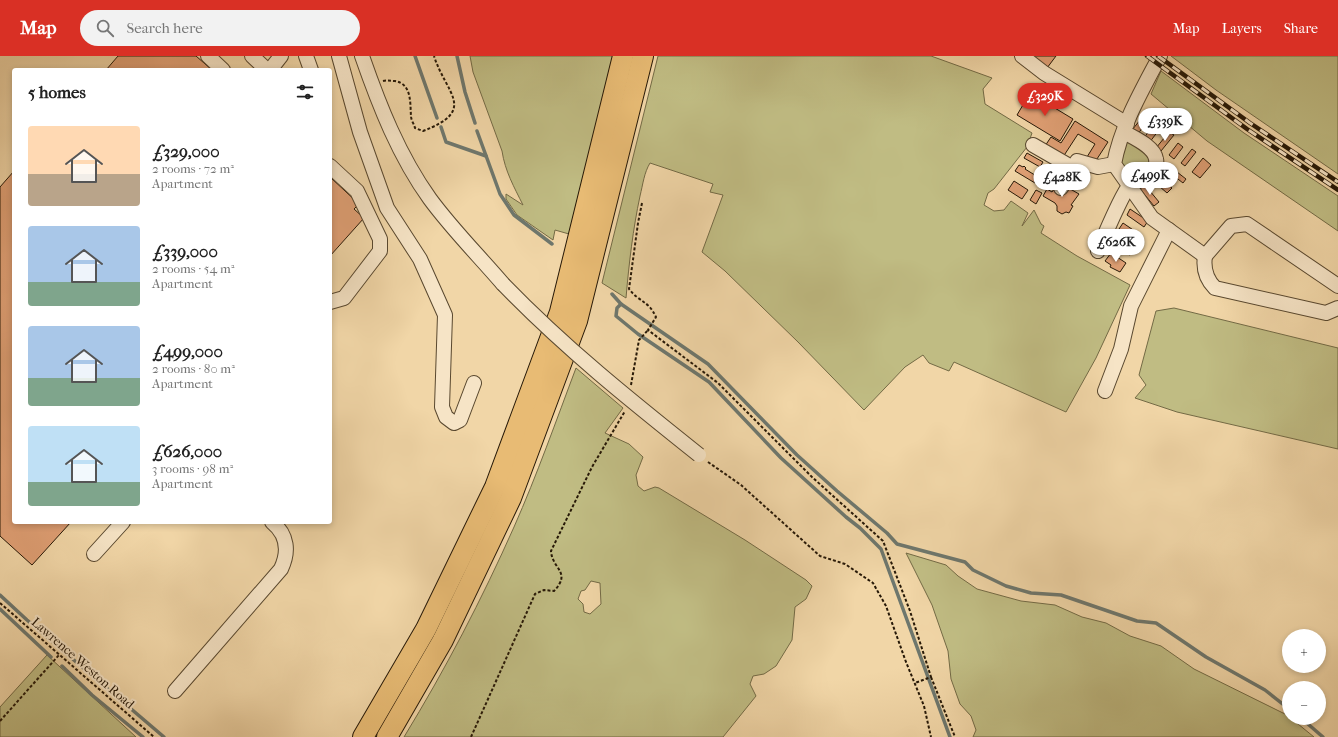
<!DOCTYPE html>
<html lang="en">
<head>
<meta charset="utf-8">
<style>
  :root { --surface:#fff; --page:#f2f2f2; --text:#222; --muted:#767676; --accent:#d93025 }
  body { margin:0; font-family:"IM FELL French Canon",serif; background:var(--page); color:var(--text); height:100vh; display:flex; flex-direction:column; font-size:15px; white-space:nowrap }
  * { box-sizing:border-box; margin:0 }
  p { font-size:13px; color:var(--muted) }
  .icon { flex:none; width:22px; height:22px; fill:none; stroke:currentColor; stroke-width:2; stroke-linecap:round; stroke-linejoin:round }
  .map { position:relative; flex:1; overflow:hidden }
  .sheet { position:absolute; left:12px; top:12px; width:320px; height:456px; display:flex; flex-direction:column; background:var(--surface); border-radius:4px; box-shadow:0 2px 6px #0003 }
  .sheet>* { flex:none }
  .buttons { position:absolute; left:1282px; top:573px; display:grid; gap:8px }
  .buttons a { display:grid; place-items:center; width:44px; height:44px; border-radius:50%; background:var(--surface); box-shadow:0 2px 6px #0003; font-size:20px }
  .price { position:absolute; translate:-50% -34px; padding:0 9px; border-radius:14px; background:#fff; color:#222; font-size:13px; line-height:26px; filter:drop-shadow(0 1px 2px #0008) }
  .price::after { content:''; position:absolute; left:50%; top:24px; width:12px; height:9px; margin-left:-6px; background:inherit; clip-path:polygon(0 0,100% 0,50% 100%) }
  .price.active { background:var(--accent); color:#fff }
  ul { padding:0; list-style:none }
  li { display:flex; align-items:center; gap:12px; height:100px; padding:0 16px }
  li span { display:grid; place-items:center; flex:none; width:112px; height:80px; border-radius:4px; color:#555 }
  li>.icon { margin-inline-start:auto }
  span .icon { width:48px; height:48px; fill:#fffc; stroke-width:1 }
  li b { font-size:17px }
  h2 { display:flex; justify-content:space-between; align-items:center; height:48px; padding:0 16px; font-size:17px }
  header { display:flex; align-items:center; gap:24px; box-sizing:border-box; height:56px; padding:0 20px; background:var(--accent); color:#fff }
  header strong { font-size:19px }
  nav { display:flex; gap:22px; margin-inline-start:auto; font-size:14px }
  .search { width:280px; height:36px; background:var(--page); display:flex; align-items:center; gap:10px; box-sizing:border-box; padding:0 14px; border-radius:22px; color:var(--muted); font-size:15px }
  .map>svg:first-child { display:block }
</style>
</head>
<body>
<header>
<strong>Map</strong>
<div class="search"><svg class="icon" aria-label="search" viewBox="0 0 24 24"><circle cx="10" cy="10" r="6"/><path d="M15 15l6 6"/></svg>Search here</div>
<nav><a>Map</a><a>Layers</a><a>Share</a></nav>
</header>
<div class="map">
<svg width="1338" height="681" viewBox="0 0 1338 681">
  <rect width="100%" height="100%" fill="#f1d6a7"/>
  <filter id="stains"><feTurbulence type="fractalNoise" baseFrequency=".005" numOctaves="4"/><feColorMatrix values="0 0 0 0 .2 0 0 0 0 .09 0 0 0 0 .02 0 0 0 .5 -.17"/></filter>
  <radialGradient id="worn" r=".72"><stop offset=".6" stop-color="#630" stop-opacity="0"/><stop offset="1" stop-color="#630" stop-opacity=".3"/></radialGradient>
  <g fill="#c0bc83" stroke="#736a45" fill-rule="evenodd">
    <path d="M470,0h144l-45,178 -14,-4 -2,10 -36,-25 -11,-16v-5l17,11c-9,-18 -18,-34 -21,-54l-29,-79z"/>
    <path d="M658,0h273l61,22 -9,11 2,15 47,29 -5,14 -33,42 -6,4 -4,12 10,6 10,-1 7,-9 17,12 -6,13 12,-16 7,14 3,2 -3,7 36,23 53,29 -34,73 -30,54 -112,-50 -5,9 -20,-8 -6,-8 -18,12 -41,43 -66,-68 -73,-71 -23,-19 21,-57 -13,-3 3,-8 -63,-21c-6,10 -7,21 -10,33 -7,33 -11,67 -14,102l-24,-15z"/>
    <polygon points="1171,0 1338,0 1338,118 1216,34"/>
    <polygon points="1161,15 1244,77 1338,140 1338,175 1207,85 1151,38"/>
    <polygon points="1132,85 1137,87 1153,105 1132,125 1118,102 1127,86"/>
    <polygon points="1174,252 1338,292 1338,393 1177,356 1135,342 1146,329 1139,319 1156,255"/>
    <path d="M576,312l47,40 -18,25 24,11 14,13 -7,18 2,11 6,5 11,-4 4,1 86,52 61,40 6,6 -6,13 -11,8 -3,33 -16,26 -12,8 -11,2 -3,8 6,12 -33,41h-319c41,-67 78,-138 110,-210 23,-52 42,-106 62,-159zM591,525l9,2 1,21 -11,10 -6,-2 -1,-8 -5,-5 3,-8 4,-1z"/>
    <polygon points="906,497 946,509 958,520 977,533 1021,545 1055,549 1082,561 1106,567 1130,580 1161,590 1194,613 1287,659 1314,681 973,681 976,674 971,660 960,648 951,623 948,595 932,549"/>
    <polygon points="47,599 136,681 0,681 0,651"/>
  </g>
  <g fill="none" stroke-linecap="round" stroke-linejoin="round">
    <g stroke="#6e776d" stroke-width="3.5">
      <polyline points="415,0 437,62"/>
      <polyline points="457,0 465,36 475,67"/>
      <polyline points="441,71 446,86 486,100"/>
      <polyline points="477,75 500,138 514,159 552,188"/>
      <polyline points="612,238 621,248 708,308 797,399 837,435 887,477 897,488 965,506 973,514 1006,530 1031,537 1061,539 1137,565 1156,567 1206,601 1265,634 1289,653"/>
      <polyline points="621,248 617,252 616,260 638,278 709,326 781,402 846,461 860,472 881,493 950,681"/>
      <polyline points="0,539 27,564 164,681"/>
      <polyline points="0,553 51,601"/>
      <polyline points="62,610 92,639 143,681"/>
      <polyline points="1301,662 1323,681"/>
    </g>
  </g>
  <g fill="#e0a075" stroke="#261807">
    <polygon points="118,0 196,0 212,14 106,14"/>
    <polygon points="1031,0 1056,0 1047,12"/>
    <polygon points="1030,37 1073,63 1060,85 1017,59"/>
    <polygon points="1145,58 1150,62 1137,79 1132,74"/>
    <polygon points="1075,65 1108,86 1095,106 1087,101 1095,88 1078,78 1063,101 1045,90 1051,81 1061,87"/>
    <polygon points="1156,66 1162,70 1149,87 1143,83"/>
    <polygon points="1169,76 1174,79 1161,95 1156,92"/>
    <polygon points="1178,87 1183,91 1174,103 1169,99"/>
    <polygon points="1192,93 1196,96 1185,110 1181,107"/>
    <polygon points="1027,97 1043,106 1040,111 1024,102"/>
    <polygon points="1203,102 1211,109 1200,122 1192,116"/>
    <polygon points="1019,109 1023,111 1024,110 1026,112 1025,113 1038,121 1035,127 1015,115"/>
    <polygon points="1168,109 1186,123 1183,127 1165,113"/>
    <polygon points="1057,110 1065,115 1061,122 1053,117"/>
    <polygon points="14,115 14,466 71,466 32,509 0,480 0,131"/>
    <polygon points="1156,118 1172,132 1167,137 1151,123"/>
    <polygon points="330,121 359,148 354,153 364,162 330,200"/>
    <polygon points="1014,125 1028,134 1022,143 1008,134"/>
    <polygon points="1145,129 1159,146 1154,150 1140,133"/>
    <polygon points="1056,130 1065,130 1079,138 1071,149 1073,150 1069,157 1066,156 1062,158 1057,155 1057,150 1055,147 1043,140 1047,133 1052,136"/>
    <polygon points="1036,134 1042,137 1036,148 1030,144"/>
    <polygon points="1130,153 1148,165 1144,171 1127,159"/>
    <polygon points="1123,167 1142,180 1138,186 1119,173"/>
    <polygon points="1117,182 1134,194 1130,199 1112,189"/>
    <polygon points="1111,197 1126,207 1120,216 1110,211 1111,209 1105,205"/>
  </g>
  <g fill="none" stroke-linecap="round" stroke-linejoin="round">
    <g stroke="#59482f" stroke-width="16">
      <g id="minor">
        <polyline points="208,0 223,14"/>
        <polyline points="252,0 267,14"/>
        <polyline points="306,0 311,14"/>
        <polyline points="339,0 360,76 387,152 420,203 445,259 442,351 446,361 454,367 460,364 474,327"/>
        <path d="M362,0c17,49 37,100 68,143 22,30 49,57 73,85"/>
        <polyline points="1022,0 1044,17 1127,68"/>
        <path d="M1160,0c-18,34 -39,70 -46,108l38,54 53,38 26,-30 16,-2 91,62"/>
        <polyline points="270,14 281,0"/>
        <polyline points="1033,89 1073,112"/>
        <polyline points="330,110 357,135 380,183 380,195 344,242 330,246"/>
        <polyline points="1061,132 1077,105 1098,111 1114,108"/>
        <path d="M1098,195c5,-12 25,-59 32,-66 8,-7 29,-12 26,-26 -2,-13 -22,-21 -32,-27"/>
        <path d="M1205,200c-2,13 1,23 10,32l111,25 12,-5"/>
        <polyline points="1105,335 1121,293 1131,250 1169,174"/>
        <polyline points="94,498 123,466"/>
        <path d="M175,635l106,-122c8,-17 7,-34 -9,-47"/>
      </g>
    </g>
    <g stroke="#261807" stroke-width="22">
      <g id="highway">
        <polyline points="363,681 426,573 495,431 560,256 623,0"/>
        <polyline points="387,681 443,584 511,442 577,265 643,0"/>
      </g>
    </g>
    <g stroke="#261807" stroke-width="2" stroke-dasharray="3 2" stroke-linecap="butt">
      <path d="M383,25c4,-1 8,0 12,0 17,3 15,22 16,35 0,4 3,8 4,12l8,3c55,-21 23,-37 11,-75"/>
      <path d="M642,147l-4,20 -9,66c11,14 19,11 27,28l-8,13 70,53 94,94 71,64 27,70 21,66 -16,6"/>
      <polyline points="631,329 639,284 648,274"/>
      <polyline points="708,406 741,429 820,500 845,508 873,527 886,550 906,606 924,650 931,681"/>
      <polyline points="0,547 154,681"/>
      <polyline points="931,621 955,681"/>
      <polyline points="0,665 59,599"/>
      <path d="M471,681l64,-143 9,-4 10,1c18,-19 -2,-22 -3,-40l41,-84 33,-56"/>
    </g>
    <use href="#minor" stroke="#f6e4c6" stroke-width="14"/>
    <use href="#highway" stroke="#e8bb74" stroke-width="20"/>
    <g stroke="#261807" stroke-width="4.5">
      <g id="rail">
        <polyline points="1147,0 1247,73 1338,134"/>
        <polyline points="1158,0 1250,67 1338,126"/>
      </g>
    </g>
    <use href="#rail" stroke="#f6e4c6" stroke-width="3" stroke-dasharray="9" stroke-linecap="butt"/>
    <g stroke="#59482f" stroke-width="16" stroke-linecap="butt">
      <path id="minor-bridge" d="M503,228c62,64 127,116 196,171"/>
    </g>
    <use href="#minor-bridge" stroke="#f6e4c6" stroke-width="14"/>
  </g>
  <g text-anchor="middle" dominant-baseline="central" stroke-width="4" stroke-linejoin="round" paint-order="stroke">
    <g font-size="13" fill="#261807" stroke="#f6e4c6">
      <text transform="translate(83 607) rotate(41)">Lawrence Weston Road</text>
    </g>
  </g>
  <rect width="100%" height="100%" filter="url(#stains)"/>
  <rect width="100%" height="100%" fill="url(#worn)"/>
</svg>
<div class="buttons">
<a>+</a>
<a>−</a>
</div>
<b class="price active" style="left:1045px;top:61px">£329K</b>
<b class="price" style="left:1165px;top:86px">£339K</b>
<b class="price" style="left:1150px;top:140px">£499K</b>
<b class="price" style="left:1062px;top:142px">£428K</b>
<b class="price" style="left:1116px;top:207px">£626K</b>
<section class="sheet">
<h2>5 homes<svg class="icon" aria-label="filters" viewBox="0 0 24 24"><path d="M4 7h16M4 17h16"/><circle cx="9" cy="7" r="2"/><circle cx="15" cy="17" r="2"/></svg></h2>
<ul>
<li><span style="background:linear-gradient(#ffd9b3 60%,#b9a48a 0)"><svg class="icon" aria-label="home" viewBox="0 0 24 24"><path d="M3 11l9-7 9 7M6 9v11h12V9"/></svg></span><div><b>£329,000</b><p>2 rooms · 72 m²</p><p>Apartment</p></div></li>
<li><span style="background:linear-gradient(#a9c7e8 70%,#7fa58c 0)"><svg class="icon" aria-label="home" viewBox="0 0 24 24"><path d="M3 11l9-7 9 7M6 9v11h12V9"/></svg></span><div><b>£339,000</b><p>2 rooms · 54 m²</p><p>Apartment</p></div></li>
<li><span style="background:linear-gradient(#a9c7e8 65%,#7fa58c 0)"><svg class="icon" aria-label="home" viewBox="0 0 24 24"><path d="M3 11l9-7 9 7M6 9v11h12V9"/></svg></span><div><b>£499,000</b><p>2 rooms · 80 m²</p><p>Apartment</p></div></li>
<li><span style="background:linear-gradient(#bfe0f5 70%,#7fa58c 0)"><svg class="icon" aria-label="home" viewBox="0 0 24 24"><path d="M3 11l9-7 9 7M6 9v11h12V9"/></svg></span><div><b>£626,000</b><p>3 rooms · 98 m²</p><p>Apartment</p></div></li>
</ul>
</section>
</div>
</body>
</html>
